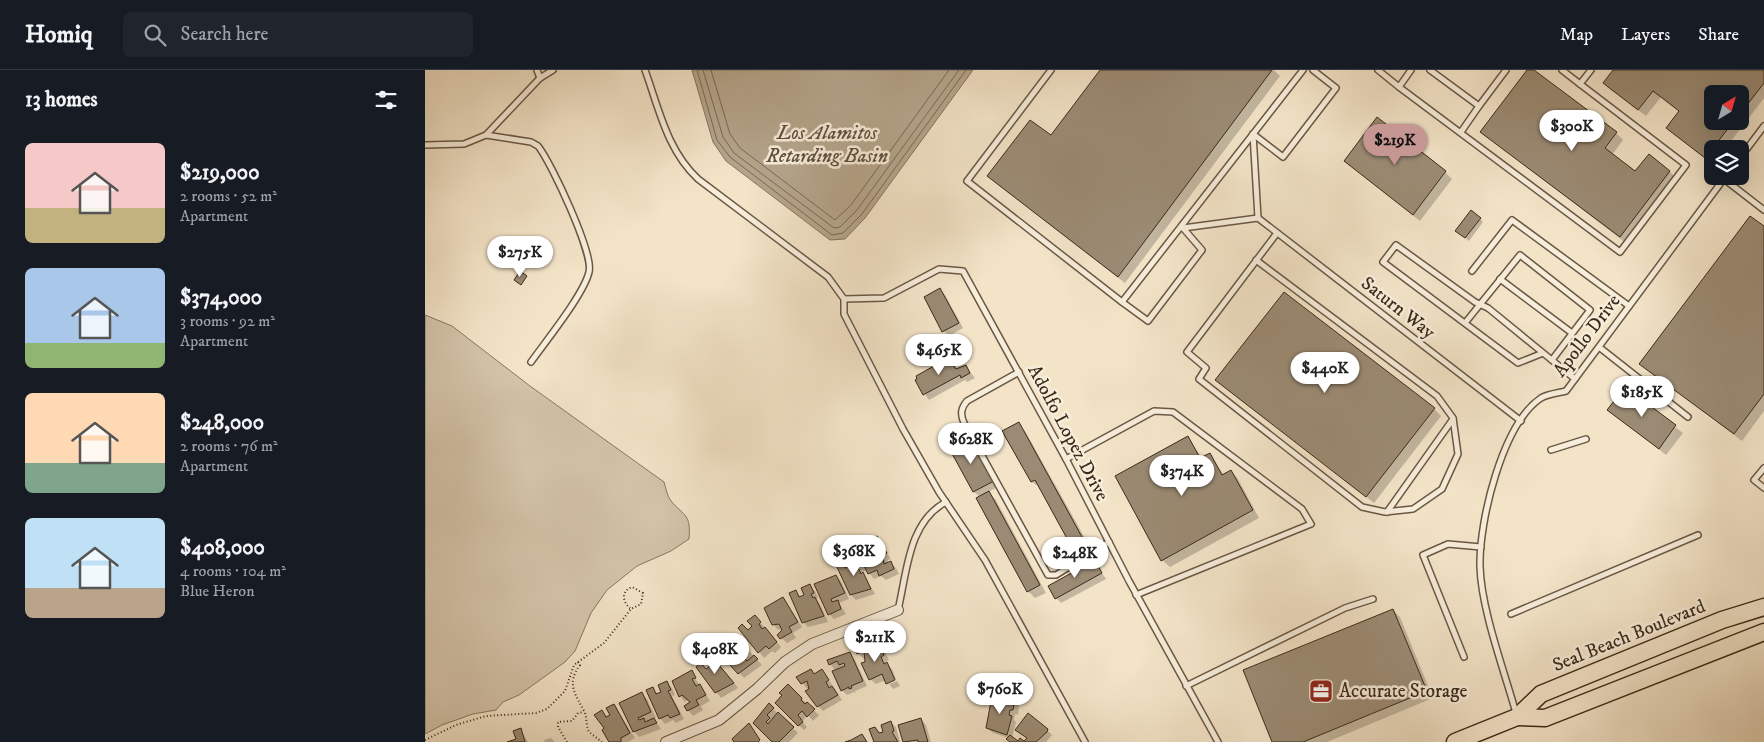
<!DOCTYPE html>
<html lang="en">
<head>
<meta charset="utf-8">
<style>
  :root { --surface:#171b24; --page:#20242c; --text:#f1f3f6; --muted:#9ea1a6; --line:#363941; --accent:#c59692 }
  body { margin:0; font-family:"IM FELL DW Pica",serif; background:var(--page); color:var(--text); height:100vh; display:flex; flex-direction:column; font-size:19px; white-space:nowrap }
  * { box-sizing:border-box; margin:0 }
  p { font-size:16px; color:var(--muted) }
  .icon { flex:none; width:28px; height:28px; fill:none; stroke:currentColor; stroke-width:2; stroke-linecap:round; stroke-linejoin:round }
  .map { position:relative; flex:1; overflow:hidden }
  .details { display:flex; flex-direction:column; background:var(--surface); width:425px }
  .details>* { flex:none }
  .needle { width:32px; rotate:37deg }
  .tools { position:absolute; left:1279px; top:15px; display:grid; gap:10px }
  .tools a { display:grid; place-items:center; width:45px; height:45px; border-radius:8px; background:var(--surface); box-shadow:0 5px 20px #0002; font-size:25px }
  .price { position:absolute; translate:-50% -42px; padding:0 11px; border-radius:18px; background:#fff; color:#222; font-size:16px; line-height:32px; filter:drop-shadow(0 1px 2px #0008) }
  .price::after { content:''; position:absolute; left:50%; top:30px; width:15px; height:11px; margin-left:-8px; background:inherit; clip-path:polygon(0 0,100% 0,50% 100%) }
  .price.selected { background:var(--accent); color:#111 }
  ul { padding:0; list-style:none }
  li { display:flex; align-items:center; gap:15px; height:125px; padding:0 25px }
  li span { display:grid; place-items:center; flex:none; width:140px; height:100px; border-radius:8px; color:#555 }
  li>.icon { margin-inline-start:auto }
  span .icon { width:60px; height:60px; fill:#fffc; stroke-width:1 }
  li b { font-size:21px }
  h2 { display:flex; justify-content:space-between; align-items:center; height:60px; padding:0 25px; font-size:21px }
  header { display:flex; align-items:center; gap:30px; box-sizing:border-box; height:70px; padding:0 25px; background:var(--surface); border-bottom:1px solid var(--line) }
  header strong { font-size:24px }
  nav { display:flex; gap:28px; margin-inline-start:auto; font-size:18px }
  .search { width:350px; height:45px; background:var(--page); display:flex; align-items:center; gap:12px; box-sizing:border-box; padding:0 18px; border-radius:8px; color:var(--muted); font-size:19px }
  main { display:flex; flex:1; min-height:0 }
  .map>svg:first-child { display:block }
</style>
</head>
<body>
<header>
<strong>Homiq</strong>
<div class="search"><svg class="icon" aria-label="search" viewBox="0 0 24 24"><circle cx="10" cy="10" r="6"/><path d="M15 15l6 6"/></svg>Search here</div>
<nav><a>Map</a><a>Layers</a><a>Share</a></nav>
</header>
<main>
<section class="details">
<h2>13 homes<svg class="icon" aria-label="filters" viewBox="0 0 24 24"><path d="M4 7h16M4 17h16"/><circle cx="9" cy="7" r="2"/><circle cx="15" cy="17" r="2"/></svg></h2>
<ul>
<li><span style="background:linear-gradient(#f6c9c9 65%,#c2b280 0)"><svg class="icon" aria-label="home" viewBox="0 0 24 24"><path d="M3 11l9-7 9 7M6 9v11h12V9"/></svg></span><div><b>$219,000</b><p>2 rooms · 52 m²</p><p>Apartment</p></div></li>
<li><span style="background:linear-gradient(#a9c7e8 75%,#8fb573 0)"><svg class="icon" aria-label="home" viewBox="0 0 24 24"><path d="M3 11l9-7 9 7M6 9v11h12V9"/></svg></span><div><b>$374,000</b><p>3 rooms · 92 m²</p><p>Apartment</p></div></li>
<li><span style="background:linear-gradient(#ffd9b3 70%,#7fa58c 0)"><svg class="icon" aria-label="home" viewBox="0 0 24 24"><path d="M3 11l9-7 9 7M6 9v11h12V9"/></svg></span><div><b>$248,000</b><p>2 rooms · 76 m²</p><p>Apartment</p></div></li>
<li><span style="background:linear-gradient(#bfe0f5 70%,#b9a48a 0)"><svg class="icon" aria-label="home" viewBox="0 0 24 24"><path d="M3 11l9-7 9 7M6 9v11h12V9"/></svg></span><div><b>$408,000</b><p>4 rooms · 104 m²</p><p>Blue Heron</p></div></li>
</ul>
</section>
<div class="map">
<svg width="1339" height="672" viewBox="0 0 1339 672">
  <rect width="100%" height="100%" fill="#f3e4c8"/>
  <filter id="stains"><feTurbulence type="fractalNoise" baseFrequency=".004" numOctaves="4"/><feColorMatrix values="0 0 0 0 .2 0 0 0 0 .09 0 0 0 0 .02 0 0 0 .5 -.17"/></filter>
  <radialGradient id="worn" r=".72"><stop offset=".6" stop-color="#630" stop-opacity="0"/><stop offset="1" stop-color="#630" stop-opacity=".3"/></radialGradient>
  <path fill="#d4c4aa" stroke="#887762" d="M0,245l27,11 78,60 134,96c2,6 3,14 7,19 14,16 20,13 18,38l-18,12 -34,15 -30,24 -16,23 -16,38 -10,11 -46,33 -16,7 -7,8 -23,4 -31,11 -17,9z"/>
  <polygon fill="#b5a58c" stroke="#85745e" points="267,0 548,0 440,148 420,169 405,170 301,91 288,72"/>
  <g fill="#0003" fill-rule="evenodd">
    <polygon points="677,0 849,0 855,6 700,213 571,113 626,67"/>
    <polygon points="1103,0 1107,0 1191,63 1198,70 1187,85 1211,103 1244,101 1251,108 1202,174 1057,62"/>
    <path d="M1189,0h150v28l-39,51h-12v15l-45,-36 12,-16 -19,-15 -15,19 -35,-26 -7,-7zM1288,24h27v27h-27z"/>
    <polygon points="920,91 1020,102 1027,109 995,151"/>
    <polygon points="1055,149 1058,152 1044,171 1035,164"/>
    <polygon points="1339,158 1339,341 1317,371 1216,294"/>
    <polygon points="515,220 520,225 538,258 524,266 519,261"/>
    <polygon points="526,292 533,300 541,297 550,308 542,312 540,310 504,330 491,311"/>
    <polygon points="792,310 1009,339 1016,346 949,433"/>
    <polygon points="1200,318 1258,363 1241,385 1184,340"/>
    <polygon points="593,354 600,361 670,486 659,491 652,484 616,418 607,412 579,362"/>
    <polygon points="544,368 573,417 563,422 571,430 621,523 610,528 603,521 555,427 549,422 525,378"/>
    <polygon points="763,368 777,388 784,384 799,405 806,401 813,409 834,448 745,497 737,490"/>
    <polygon points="452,468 466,489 463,490 463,493 465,492 471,498 474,504 461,510 456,506 449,509 442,500 437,502 450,524 431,530 426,525 413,496 418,494 422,498 427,496 432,488 437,493 441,491 436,485"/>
    <polygon points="669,492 681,509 636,533 631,528"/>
    <polygon points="411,506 416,511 424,529 414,533 421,544 409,549 404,544 391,515"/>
    <polygon points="384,516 390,521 393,528 391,529 395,534 403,552 383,557 378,552 370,521 376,527 381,525"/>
    <polygon points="358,528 377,557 368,563 371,568 362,573 354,566 358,559 353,560 348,554"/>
    <polygon points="968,540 975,547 1008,628 902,672 849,672"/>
    <polygon points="335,552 356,577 350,583 347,581 339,588 315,558 323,562"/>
    <polygon points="315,571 337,595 319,608 289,576"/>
    <polygon points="443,574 447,578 454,575 459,580 464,590 460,592 467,599 471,609 463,612 463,614 461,610 451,614 445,609 441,588 439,589 433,583"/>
    <polygon points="424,583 429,588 442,616 430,621 431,623 429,622 422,625 417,620 411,601 405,594"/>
    <polygon points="288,586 313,618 296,628 291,622 276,594 282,600 288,596"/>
    <polygon points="385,600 390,604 397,600 417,630 398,641 393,636 385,617 382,619 373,607"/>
    <polygon points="266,602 285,631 276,636 278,640 268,646 260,636 266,633 263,630 260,632 255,626"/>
    <polygon points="472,611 475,616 468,619 464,614"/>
    <polygon points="241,612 247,618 250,625 247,626 259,649 251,653 248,650 240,654 235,648 227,618 233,624 238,622"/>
    <polygon points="363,616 394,645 388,651 383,645 377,651 382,657 379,660 351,633"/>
    <polygon points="217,624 222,629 231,648 228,648 236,659 214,667 209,661"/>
    <polygon points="574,628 580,634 589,631 594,636 593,645 590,644 589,650 591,652 587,668 592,672 586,672 584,668 568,663 562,658"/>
    <polygon points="189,635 210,668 203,672 185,672 177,642 183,648 187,645"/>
    <polygon points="344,635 373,663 364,672 349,672 329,653"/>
    <polygon points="496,649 501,655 506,672 480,672 475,655"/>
    <polygon points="465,652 471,657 475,672 450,672 450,658 456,664 460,662"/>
    <polygon points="96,660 103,672 86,672 92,670"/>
    <polygon points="591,660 622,660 627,665 621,672 600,672 603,669"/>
    <polygon points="126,668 130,672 120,672 119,670"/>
  </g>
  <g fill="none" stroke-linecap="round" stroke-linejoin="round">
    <g stroke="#786852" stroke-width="1">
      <polyline points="272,0 292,70 305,87 407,165 418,163 437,144 541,0"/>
      <polyline points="278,0 298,67 309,83 409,158 415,157 432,140 534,0"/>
      <polyline points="286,0 305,64 315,78 410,150 426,135 524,0"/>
    </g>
  </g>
  <g fill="#9b8b74" stroke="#3c2a19">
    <polygon points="675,0 847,0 693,207 562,106 605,50 626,65"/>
    <polygon points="1102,0 1109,0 1192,62 1180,78 1210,101 1224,84 1245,101 1195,167 1055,62"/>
    <polygon points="1188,0 1339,0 1339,13 1315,44 1315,24 1288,24 1288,51 1309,51 1280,88 1241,58 1254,41 1228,21 1213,40 1178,13"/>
    <polygon points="952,47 1021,101 988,145 919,91"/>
    <polygon points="1046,140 1056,148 1040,168 1030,161"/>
    <polygon points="1325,146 1339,156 1339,324 1309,364 1214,294"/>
    <polygon points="95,201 102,206 96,215 89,210"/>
    <polygon points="515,218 534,253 517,262 499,227"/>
    <polygon points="859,222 1010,338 941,427 790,310"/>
    <polygon points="518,291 520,294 526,291 531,299 541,295 545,303 536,308 535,305 498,325 490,310 492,309 491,306"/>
    <polygon points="1200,317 1251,355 1234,379 1182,340"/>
    <polygon points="594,352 663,478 651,485 610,410 606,412 577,361"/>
    <polygon points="763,366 775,388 785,383 797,405 806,400 828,440 736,491 690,406"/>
    <polygon points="544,367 569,411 548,422 524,378"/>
    <polygon points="564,421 615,515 602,522 551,428"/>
    <polygon points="452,466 462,483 458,485 459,494 466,491 469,499 454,506 452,500 443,504 437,492 440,490 438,485 435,486 430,477"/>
    <polygon points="432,487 436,495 433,497 436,504 438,502 446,519 425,525 411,495 418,492 420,498 426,495 423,491"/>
    <polygon points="670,490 677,503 630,529 623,516"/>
    <polygon points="411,505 420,523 406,529 407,532 413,530 416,539 403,545 389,514"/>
    <polygon points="385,514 389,523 386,524 388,528 390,527 399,546 377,553 364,523 371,520 374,527 379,525 376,518"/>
    <polygon points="358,527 373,552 364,557 367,562 355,569 352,565 357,560 354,554 347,555 339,538"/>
    <polygon points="968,539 1002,621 878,672 847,672 818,600"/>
    <polygon points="330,545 336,552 334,554 337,559 340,557 352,572 344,579 341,576 333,583 313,558 317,554 323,560 327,556 322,551"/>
    <polygon points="310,564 324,580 313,589 315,591 319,588 322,591 329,585 333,589 313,604 288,576 295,569 299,574"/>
    <polygon points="443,572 445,577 455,574 459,585 456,587 459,594 462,592 470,610 461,614 457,604 444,610 436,593 440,592 439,581 432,584 429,578"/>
    <polygon points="425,582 438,611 426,616 427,618 424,619 424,617 416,621 407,601 420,596 419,593 414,595 412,591 404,595 402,590"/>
    <polygon points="288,584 295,593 293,594 309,613 290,623 271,597 276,593 281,599 286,595 282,589"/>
    <polygon points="386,599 389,604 397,599 404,610 401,612 404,618 407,616 413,625 392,637 380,621 384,619 382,611 376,614 371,607"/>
    <polygon points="267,600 271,608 267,609 271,616 275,614 281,625 271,630 274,635 262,641 259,636 265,632 257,625 254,627 247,611"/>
    <polygon points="242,611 246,620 243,621 255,644 245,648 243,645 234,649 221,620 228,617 231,624 236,622 233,615"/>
    <polygon points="363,614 377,628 376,630 380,634 382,632 390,639 382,647 377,641 373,645 378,652 373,656 350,633 357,625 354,623"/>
    <polygon points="217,622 226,642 213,648 214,650 219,648 220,652 229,648 232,653 208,662 194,633"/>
    <polygon points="567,626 575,627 574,635 578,636 580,628 590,630 588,640 585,640 584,645 587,646 582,665 561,658"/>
    <polygon points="344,633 349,638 342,645 345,648 341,652 343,654 353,642 369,657 354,672 347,672 328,653"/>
    <polygon points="189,634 205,663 196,668 196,672 184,672 177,660 179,658 169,645 177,640 181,647 185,645 181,638"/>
    <polygon points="603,643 623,659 622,662 611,672 585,672 581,669 585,665 593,671 595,668 599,671 602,668 590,660"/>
    <polygon points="496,648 503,672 493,672 493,670 478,672 473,655"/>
    <polygon points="466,651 469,661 467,662 473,672 449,672 444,659 450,657 454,663 458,662 456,655"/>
    <polygon points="324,653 335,670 333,672 309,672 307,669"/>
    <polygon points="96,658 100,672 82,672 91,669 88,661"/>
    <polygon points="437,664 442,672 420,672 426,670"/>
  </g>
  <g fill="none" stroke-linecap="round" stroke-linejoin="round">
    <g stroke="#6a5845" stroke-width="8">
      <g id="lane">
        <polyline points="112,0 115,8 128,0"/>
        <path d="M220,0c14,39 22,80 53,109l130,98 16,22v15l59,115 36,63 46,68 100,182"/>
        <polyline points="626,0 542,111 697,232 878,0"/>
        <polyline points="953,0 974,17 986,0"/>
        <polyline points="1005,0 1054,36 1081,0"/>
        <polyline points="1137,0 1155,14 1166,0"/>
        <polyline points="974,17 1195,182 1261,95 1155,14"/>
        <polyline points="1036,62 1054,36"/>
        <polyline points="828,64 858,87 911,18 888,0"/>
        <polyline points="828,64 833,148"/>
        <path d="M61,65l45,7 7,4c13,16 56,108 51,126 -5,22 -43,69 -58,90"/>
        <polyline points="0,75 39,74 61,65 115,8"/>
        <polyline points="1315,88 1339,56"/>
        <polyline points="1299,109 1339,140"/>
        <polyline points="833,148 1096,351"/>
        <polyline points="758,158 833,148"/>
        <polyline points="831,190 1012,326 1028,348 1033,384 1017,419 988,439 960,442 937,437 774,309 781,298 762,282 852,163"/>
        <polyline points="1047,201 1087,150 1204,236"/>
        <polyline points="1075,209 1147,263"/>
        <polyline points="419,229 459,228 514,199 538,201 641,389 704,511 793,672"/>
        <polyline points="697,232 723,251 777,180 758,158"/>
        <polyline points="1040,253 1095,185 1165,240 1127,290"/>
        <polyline points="1174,277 1263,347"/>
        <polyline points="1118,283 1093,293 958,192 971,175 1050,232 1063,238 1150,309"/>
        <path d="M594,302l-52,29c-6,7 -7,13 -3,22l84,152h8l53,-33"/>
        <polyline points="1126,380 1161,369"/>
        <polyline points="641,389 729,341 748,342 877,439 886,454 711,525"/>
        <polyline points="1339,398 1329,410 1339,418"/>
        <polyline points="962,442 1028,349"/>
        <path d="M473,540c9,-37 10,-88 48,-108"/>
        <polyline points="1086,544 1273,465"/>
        <polyline points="1039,587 998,485 1023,474 1056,477"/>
        <polyline points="761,616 920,538 948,529"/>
        <path d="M1091,643c-12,-43 -35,-104 -36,-147 -1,-44 22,-142 61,-168 7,-4 17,-5 25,-7l160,-215"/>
      </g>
    </g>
    <g stroke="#6a5845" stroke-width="12">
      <polyline id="street" points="241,672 294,650 332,619 360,592 387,574 473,540"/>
    </g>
    <g stroke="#3c2a19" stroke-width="19">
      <g id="primary">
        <polyline points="1092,647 1120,648 1339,562"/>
        <polyline points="1030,672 1092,647 1116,624 1297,550 1339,537"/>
      </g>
    </g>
    <g stroke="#3c2a19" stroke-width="2" stroke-dasharray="1 2.5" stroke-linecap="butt">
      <path d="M153,592l2,3c-15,20 -3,31 5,48 2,6 1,13 4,19l13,10"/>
      <path d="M0,670l31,-15 30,-9 50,-3 11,-4 18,-18 9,-26 30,-22 27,-34 10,-5 2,-11 -11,-6c-11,4 -10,15 -1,22"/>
      <polyline points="142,672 133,657 133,652 147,651 153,643 159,642"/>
    </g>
    <use href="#lane" stroke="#f7eddb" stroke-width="5"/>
    <use href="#street" stroke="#f7eddb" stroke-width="10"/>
    <use href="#primary" stroke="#f3e4c8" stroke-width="16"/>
  </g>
  <defs>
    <g id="office-square" transform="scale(1.25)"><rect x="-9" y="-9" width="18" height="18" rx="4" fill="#8f2418" stroke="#f7eddb"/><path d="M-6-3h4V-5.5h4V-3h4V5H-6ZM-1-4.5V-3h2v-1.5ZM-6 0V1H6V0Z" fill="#fff"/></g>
  </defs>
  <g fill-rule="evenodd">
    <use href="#office-square" x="896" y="621"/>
  </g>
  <g text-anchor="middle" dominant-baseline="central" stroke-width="5" stroke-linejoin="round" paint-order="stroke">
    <g font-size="19" fill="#3c2a19" stroke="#f7eddb">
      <text transform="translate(973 238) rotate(38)">Saturn Way</text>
      <text transform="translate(1162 266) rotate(-53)">Apollo Drive</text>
      <text transform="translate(643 363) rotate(62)">Adolfo Lopez Drive</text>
      <text transform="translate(1204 566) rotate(-22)">Seal Beach Boulevard</text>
    </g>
    <g font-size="19" fill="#3c2a19" stroke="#f7eddb" text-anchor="start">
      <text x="914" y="621">Accurate Storage</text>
    </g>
    <g font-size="20" font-style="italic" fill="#604f3c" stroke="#f7eddb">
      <text x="402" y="63">Los Alamitos<tspan x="402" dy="23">Retarding Basin</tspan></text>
    </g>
  </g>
  <rect width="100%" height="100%" filter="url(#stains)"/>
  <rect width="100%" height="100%" fill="url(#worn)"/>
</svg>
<div class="tools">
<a><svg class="needle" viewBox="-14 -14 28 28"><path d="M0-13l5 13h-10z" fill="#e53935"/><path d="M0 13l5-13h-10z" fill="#9ea1a6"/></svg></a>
<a><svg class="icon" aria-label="layers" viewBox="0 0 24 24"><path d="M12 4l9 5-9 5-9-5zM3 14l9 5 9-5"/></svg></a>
</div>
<b class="price" style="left:1147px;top:82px">$300K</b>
<b class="price selected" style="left:970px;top:96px">$219K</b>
<b class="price" style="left:95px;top:208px">$275K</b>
<b class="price" style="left:514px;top:306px">$465K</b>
<b class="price" style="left:900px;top:324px">$440K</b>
<b class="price" style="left:1217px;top:348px">$185K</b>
<b class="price" style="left:546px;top:395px">$628K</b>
<b class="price" style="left:757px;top:427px">$374K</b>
<b class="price" style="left:429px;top:507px">$368K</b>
<b class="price" style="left:650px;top:509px">$248K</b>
<b class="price" style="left:450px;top:593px">$211K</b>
<b class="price" style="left:290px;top:605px">$408K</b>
<b class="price" style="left:575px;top:645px">$760K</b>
</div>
</main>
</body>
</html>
